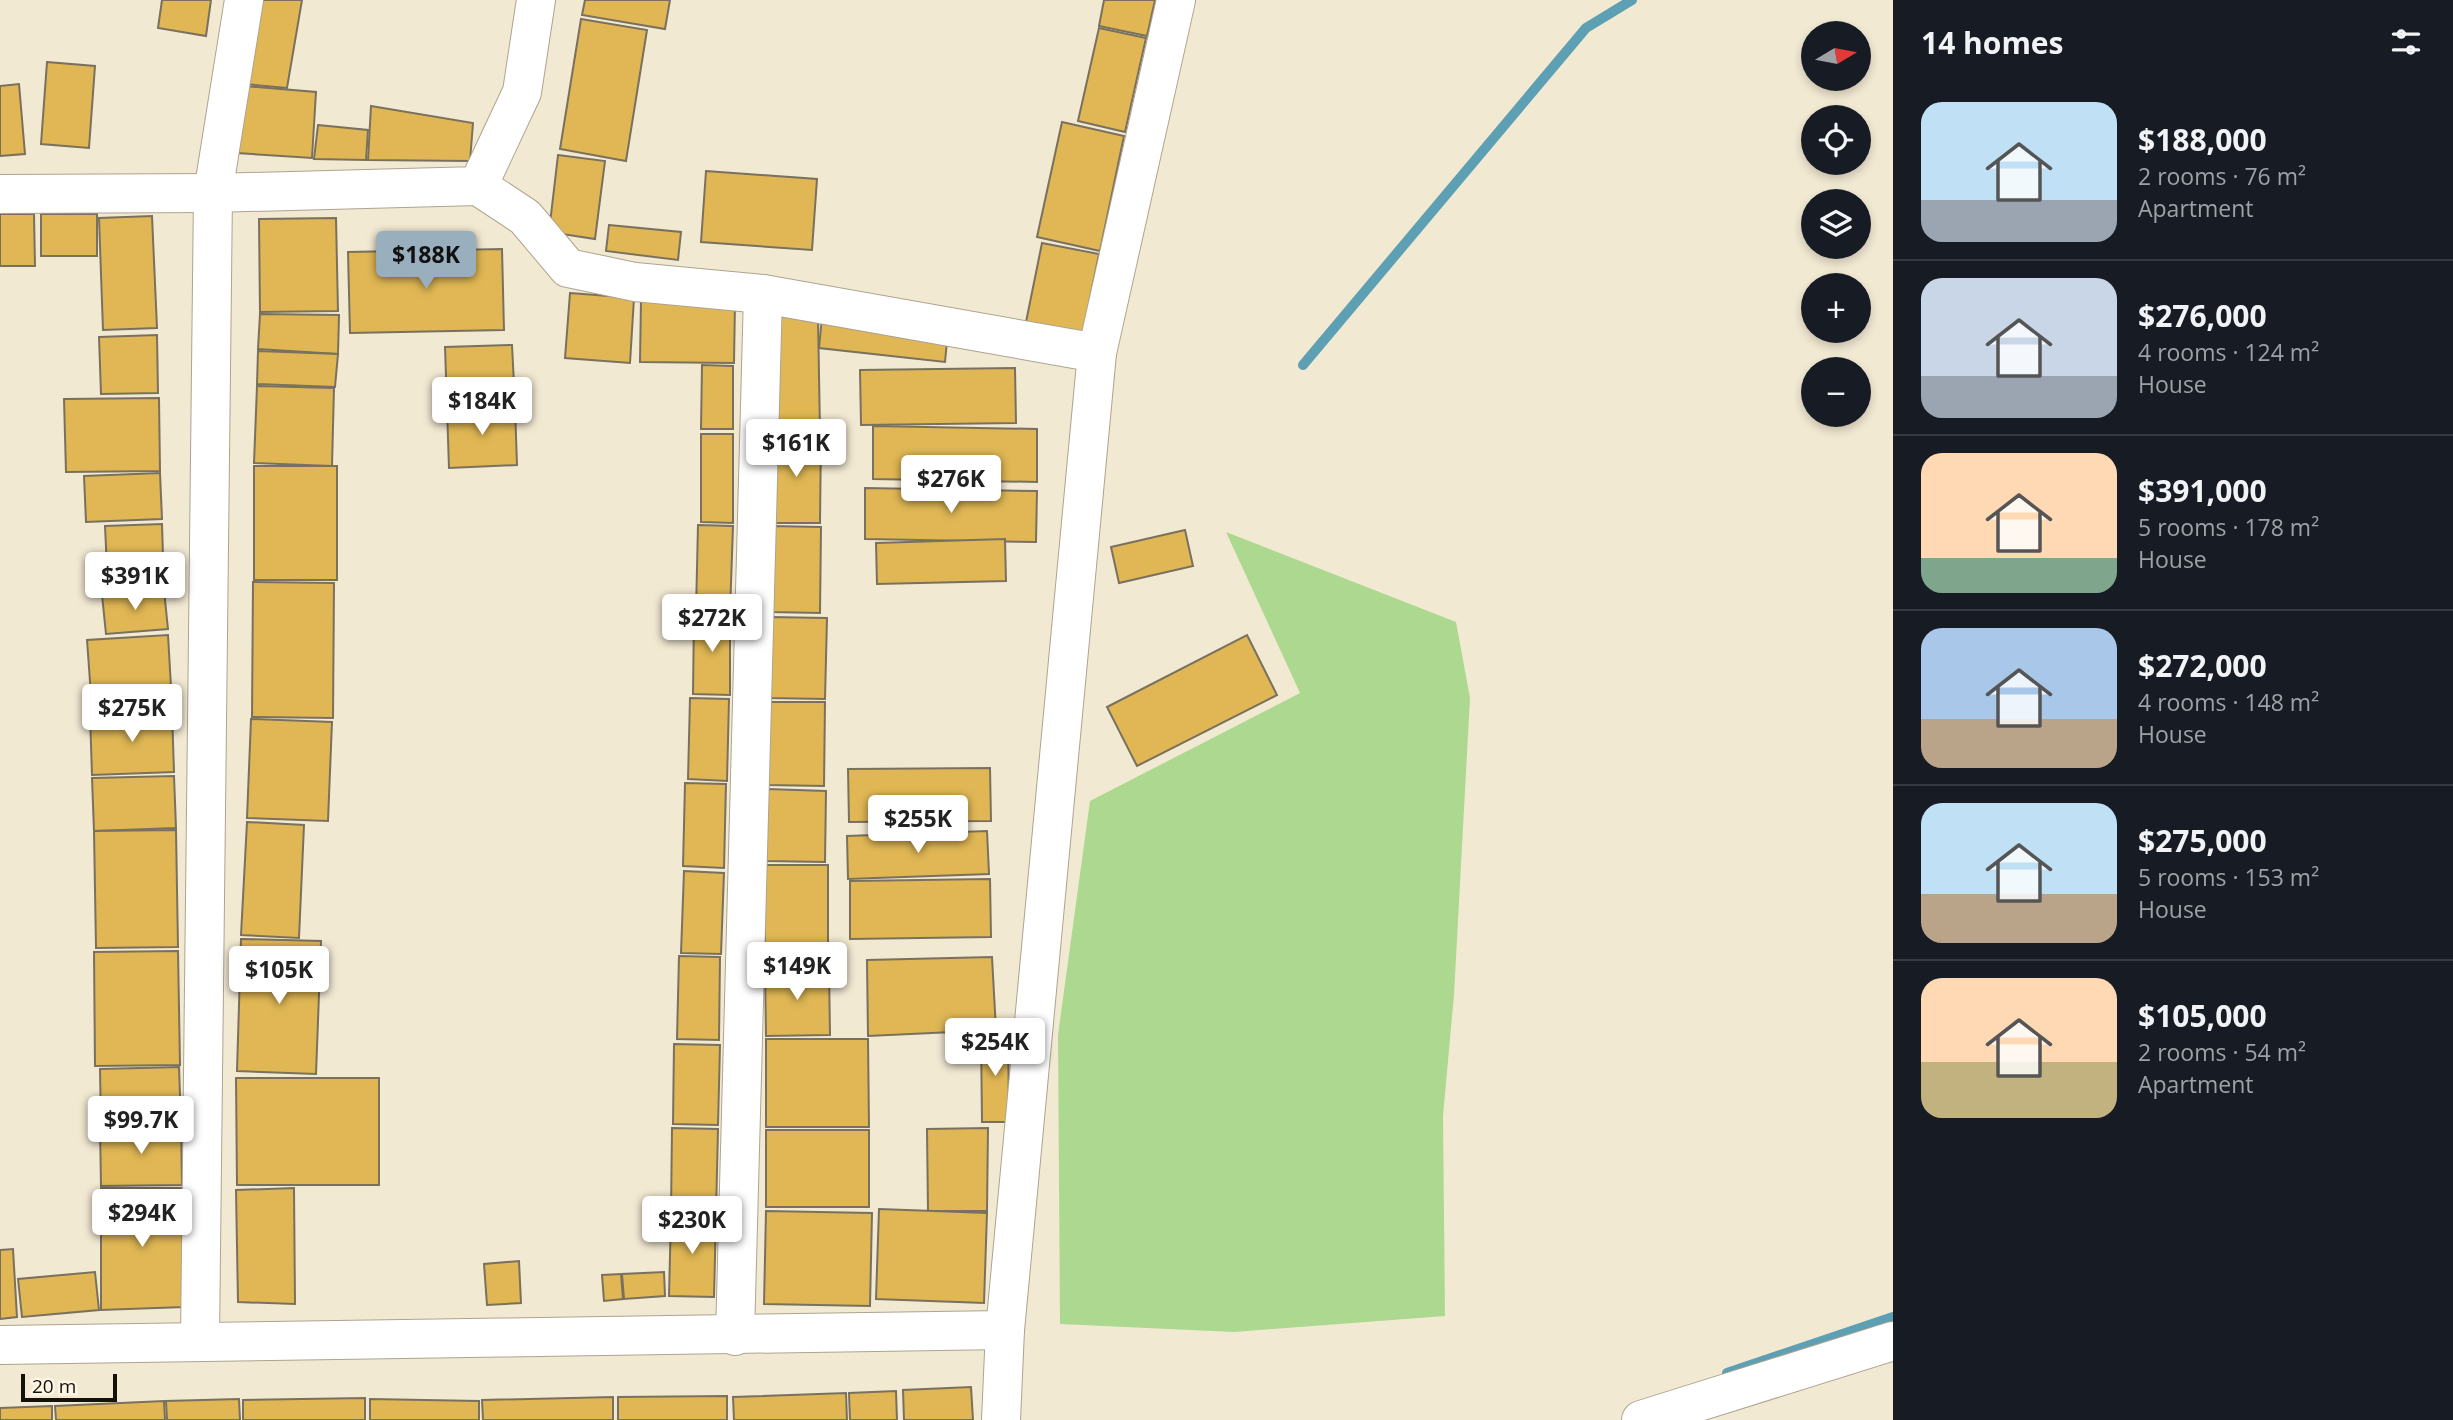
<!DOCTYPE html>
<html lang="en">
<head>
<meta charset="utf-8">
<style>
  :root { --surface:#171b24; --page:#242831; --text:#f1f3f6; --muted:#9ea1a6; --line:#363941; --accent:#99afbe }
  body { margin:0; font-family:"Open Sans",sans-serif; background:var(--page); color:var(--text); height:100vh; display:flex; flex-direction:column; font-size:26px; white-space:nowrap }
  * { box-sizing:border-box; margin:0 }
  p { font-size:23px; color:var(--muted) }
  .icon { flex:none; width:38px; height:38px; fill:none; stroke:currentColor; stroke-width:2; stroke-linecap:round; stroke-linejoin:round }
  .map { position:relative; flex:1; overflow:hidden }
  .panel { display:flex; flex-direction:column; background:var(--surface); width:560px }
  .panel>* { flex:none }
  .needle { width:46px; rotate:80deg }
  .tools { position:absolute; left:1801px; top:21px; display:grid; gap:14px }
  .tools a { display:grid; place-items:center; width:70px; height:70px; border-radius:50%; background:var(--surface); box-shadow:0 4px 10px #0003; font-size:35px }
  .scale { position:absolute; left:21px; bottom:18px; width:96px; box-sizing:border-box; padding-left:7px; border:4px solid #14110a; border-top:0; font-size:19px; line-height:24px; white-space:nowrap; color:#14110a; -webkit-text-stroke:5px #fef6e5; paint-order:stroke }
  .price { position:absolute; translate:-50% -60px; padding:0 16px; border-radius:7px; background:#fff; color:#222; font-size:23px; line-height:46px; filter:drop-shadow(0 2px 4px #0008) }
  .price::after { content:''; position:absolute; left:50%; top:42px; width:21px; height:16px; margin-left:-10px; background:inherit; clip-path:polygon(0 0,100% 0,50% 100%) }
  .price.active { background:var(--accent); color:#111 }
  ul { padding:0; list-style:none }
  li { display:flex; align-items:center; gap:21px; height:175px; padding:0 28px }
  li+li { border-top:2px solid var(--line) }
  li span { display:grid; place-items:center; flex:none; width:196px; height:140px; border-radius:21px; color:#555 }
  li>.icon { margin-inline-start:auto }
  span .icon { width:84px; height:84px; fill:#fffc; stroke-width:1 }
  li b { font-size:30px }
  h2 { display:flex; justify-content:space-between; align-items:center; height:84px; padding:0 28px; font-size:30px }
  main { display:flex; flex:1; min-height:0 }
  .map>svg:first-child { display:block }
</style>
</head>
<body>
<main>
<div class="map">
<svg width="1893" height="1420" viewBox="0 0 1893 1420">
  <rect width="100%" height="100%" fill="#f2e9d3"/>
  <polygon fill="#add88f" points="1226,532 1456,622 1470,698 1454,995 1443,1116 1445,1316 1234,1332 1060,1324 1058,1035 1090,801 1300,693"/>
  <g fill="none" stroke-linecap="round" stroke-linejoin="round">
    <g stroke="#5ea0b3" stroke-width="10">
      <polyline points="1303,365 1586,28 1632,0"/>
      <polyline points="1727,1373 1893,1317"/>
    </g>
  </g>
  <g fill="#e0b754" stroke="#79715e" stroke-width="2">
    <polygon points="162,0 211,0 206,36 158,28"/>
    <polygon points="259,0 302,0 287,88 244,84"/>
    <polygon points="585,0 670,0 665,29 582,15"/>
    <polygon points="1104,0 1155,0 1147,36 1099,26"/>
    <polygon points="581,19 647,30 626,161 560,149"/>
    <polygon points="1099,28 1146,38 1125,132 1078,121"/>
    <polygon points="47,62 95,66 89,148 41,144"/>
    <polygon points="19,84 25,154 0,156 0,86"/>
    <polygon points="244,86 316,92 312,158 237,153"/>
    <polygon points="371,106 473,123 470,161 368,160"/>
    <polygon points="1062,122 1124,136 1100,251 1037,237"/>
    <polygon points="318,125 368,130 366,160 314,159"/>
    <polygon points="558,155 605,161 595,239 549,232"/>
    <polygon points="706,171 817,179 812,250 701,242"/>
    <polygon points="0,214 34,214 35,266 0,266"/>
    <rect x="41" y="214" width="56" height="42"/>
    <polygon points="152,216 157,328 103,330 99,218"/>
    <polygon points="336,218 338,311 260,312 259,219"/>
    <polygon points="609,225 681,232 678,260 606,251"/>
    <polygon points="1042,243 1099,254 1082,338 1025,327"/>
    <polygon points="502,249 504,330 350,333 348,252"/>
    <polygon points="570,293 634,298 630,363 565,358"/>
    <polygon points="641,300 735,301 734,363 640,362"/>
    <polygon points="260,314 339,315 338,354 258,349"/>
    <polygon points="774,314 818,317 820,432 771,430"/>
    <polygon points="822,317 948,331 945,362 819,348"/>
    <polygon points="157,335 158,393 101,394 99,337"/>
    <polygon points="512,345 515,404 447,406 445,347"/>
    <polygon points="258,351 338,354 335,387 257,384"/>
    <polygon points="702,365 733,366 733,429 701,429"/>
    <polygon points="1015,368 1016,423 861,425 860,370"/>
    <polygon points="257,386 334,388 332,466 254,463"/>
    <polygon points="159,398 160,471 66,472 64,399"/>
    <polygon points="515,407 517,465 449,468 447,409"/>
    <polygon points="873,426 1037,429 1037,482 873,479"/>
    <polygon points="701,434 733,434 733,523 701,522"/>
    <polygon points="772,435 821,435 820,523 772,523"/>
    <rect x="254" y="466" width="83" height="114"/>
    <polygon points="160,473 162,519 86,522 84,476"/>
    <polygon points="865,488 1037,491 1036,542 865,539"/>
    <polygon points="162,524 164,588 108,590 105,526"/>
    <polygon points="698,525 733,526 730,612 696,611"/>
    <polygon points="771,526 821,527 820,613 770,612"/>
    <polygon points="1185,530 1193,566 1119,583 1111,547"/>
    <polygon points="1005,539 1006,581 877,584 876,543"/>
    <polygon points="253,582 334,583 333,718 252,717"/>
    <polygon points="164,590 168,629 106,634 102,595"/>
    <polygon points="694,614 730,614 730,695 693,694"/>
    <polygon points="770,617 827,618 825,699 768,698"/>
    <polygon points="168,635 172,704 92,709 87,640"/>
    <polygon points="1247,635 1277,695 1137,766 1107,707"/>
    <polygon points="690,698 729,699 727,781 688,779"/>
    <polygon points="769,702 825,702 824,786 768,785"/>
    <polygon points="172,712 174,772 92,775 90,715"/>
    <polygon points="251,719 332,722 328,821 247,818"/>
    <polygon points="990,768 991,821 849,822 848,769"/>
    <polygon points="174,776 176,828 94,831 92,778"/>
    <polygon points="685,783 726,784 724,868 683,866"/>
    <polygon points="767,789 826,791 825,862 766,861"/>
    <polygon points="247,822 304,825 299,938 241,935"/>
    <polygon points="176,830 178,947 96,948 94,831"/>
    <polygon points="987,831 989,874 848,879 847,836"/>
    <rect x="765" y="865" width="63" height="101"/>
    <polygon points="684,871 724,873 721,954 681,953"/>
    <polygon points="990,879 991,937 850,939 850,881"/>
    <polygon points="241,939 321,941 316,1074 237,1071"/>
    <polygon points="178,951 180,1065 95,1066 94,952"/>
    <polygon points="679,956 720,957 719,1040 677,1039"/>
    <polygon points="992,957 996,1030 868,1036 867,960"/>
    <polygon points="765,968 829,968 830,1035 766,1036"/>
    <polygon points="1008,1033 1009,1122 982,1122 981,1034"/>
    <polygon points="766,1039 868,1039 869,1127 766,1127"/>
    <polygon points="674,1044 720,1045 718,1125 673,1124"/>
    <polygon points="179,1067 181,1122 101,1124 100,1069"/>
    <polygon points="236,1078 379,1078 379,1185 237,1185"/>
    <polygon points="181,1125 182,1185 101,1186 100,1126"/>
    <polygon points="672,1128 718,1129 716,1213 671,1212"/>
    <polygon points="988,1128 987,1211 928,1211 927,1129"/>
    <rect x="766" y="1130" width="103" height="77"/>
    <polygon points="101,1188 182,1188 184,1307 101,1310"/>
    <polygon points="294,1188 295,1304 238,1302 236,1190"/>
    <polygon points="879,1209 987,1213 984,1303 876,1299"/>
    <polygon points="766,1211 872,1213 870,1306 764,1304"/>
    <polygon points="671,1215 716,1216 714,1297 669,1296"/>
    <polygon points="13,1249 17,1317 0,1319 0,1250"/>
    <polygon points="519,1261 521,1303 487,1305 484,1264"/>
    <polygon points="95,1272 99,1310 22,1317 18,1279"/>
    <polygon points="664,1272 665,1296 624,1299 622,1274"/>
    <polygon points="621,1274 623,1299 604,1301 602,1275"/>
    <polygon points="971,1387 973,1420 904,1420 903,1390"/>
    <polygon points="896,1391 897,1420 850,1420 849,1393"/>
    <polygon points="846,1393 847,1420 734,1420 733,1397"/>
    <polygon points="727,1396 727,1420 618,1420 618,1397"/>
    <polygon points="613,1397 613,1420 483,1420 482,1400"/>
    <polygon points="365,1398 365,1420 243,1420 243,1400"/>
    <polygon points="239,1399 240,1420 167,1420 166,1401"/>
    <polygon points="370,1399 479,1401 479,1420 370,1420"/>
    <polygon points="164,1401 165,1420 56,1420 55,1406"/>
    <polygon points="52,1406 52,1420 0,1420 0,1408"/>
  </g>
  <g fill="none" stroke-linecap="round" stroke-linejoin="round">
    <g stroke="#ada490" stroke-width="40">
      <g id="minor">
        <polyline points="478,186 525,217 568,268 635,282 763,294 1097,353"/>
        <polyline points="0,194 213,193 478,186 522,92 536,0"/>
        <polyline points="735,1336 763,294"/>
        <polyline points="200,1340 213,193 244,0"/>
        <path d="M0,1345c335,-8 670,-7 1005,-15"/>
        <polyline points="1001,1420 1005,1330 1097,353 1176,0"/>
        <polyline points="1641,1420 1893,1341"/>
      </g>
    </g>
    <use href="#minor" stroke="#fff" stroke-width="38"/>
  </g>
</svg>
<div class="tools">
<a><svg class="needle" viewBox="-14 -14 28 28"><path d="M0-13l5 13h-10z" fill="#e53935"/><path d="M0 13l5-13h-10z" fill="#9ea1a6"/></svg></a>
<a><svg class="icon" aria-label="locate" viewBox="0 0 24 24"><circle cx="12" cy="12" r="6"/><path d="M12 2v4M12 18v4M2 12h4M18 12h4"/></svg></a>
<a><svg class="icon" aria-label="layers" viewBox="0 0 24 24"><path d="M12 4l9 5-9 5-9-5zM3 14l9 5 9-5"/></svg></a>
<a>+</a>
<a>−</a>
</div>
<div class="scale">20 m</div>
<b class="price active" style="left:426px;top:291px">$188K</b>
<b class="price" style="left:482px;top:437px">$184K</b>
<b class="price" style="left:796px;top:479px">$161K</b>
<b class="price" style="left:951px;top:515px">$276K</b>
<b class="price" style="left:135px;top:612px">$391K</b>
<b class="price" style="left:712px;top:654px">$272K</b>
<b class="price" style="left:132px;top:744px">$275K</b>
<b class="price" style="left:918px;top:855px">$255K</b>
<b class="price" style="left:797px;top:1002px">$149K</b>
<b class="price" style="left:279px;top:1006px">$105K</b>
<b class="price" style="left:995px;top:1078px">$254K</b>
<b class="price" style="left:141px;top:1156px">$99.7K</b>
<b class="price" style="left:142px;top:1249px">$294K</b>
<b class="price" style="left:692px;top:1256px">$230K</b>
</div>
<section class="panel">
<h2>14 homes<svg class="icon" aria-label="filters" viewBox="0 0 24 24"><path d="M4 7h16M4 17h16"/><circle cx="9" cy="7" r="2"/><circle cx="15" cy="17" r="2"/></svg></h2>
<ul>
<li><span style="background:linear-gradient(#bfe0f5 70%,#9aa5b1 0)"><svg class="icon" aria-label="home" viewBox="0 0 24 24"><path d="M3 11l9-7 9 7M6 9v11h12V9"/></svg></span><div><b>$188,000</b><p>2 rooms · 76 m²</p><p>Apartment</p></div></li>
<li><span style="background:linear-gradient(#c9d6e8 70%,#9aa5b1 0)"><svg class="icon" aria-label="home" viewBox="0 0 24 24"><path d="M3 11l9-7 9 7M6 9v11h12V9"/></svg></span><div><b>$276,000</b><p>4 rooms · 124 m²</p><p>House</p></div></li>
<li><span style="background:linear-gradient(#ffd9b3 75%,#7fa58c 0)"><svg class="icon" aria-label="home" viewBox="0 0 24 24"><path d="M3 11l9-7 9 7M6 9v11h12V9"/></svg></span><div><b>$391,000</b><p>5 rooms · 178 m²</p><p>House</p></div></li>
<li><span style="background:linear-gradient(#a9c7e8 65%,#b9a48a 0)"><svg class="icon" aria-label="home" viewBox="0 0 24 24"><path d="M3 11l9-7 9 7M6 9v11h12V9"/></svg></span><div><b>$272,000</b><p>4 rooms · 148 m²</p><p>House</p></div></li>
<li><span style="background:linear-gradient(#bfe0f5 65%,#b9a48a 0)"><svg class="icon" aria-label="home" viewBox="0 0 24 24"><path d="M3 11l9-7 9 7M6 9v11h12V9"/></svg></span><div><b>$275,000</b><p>5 rooms · 153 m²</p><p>House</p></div></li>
<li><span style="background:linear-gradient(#ffd9b3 60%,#c2b280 0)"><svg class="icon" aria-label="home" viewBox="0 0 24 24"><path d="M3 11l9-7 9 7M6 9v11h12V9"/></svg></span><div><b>$105,000</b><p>2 rooms · 54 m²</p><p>Apartment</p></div></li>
</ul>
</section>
</main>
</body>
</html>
